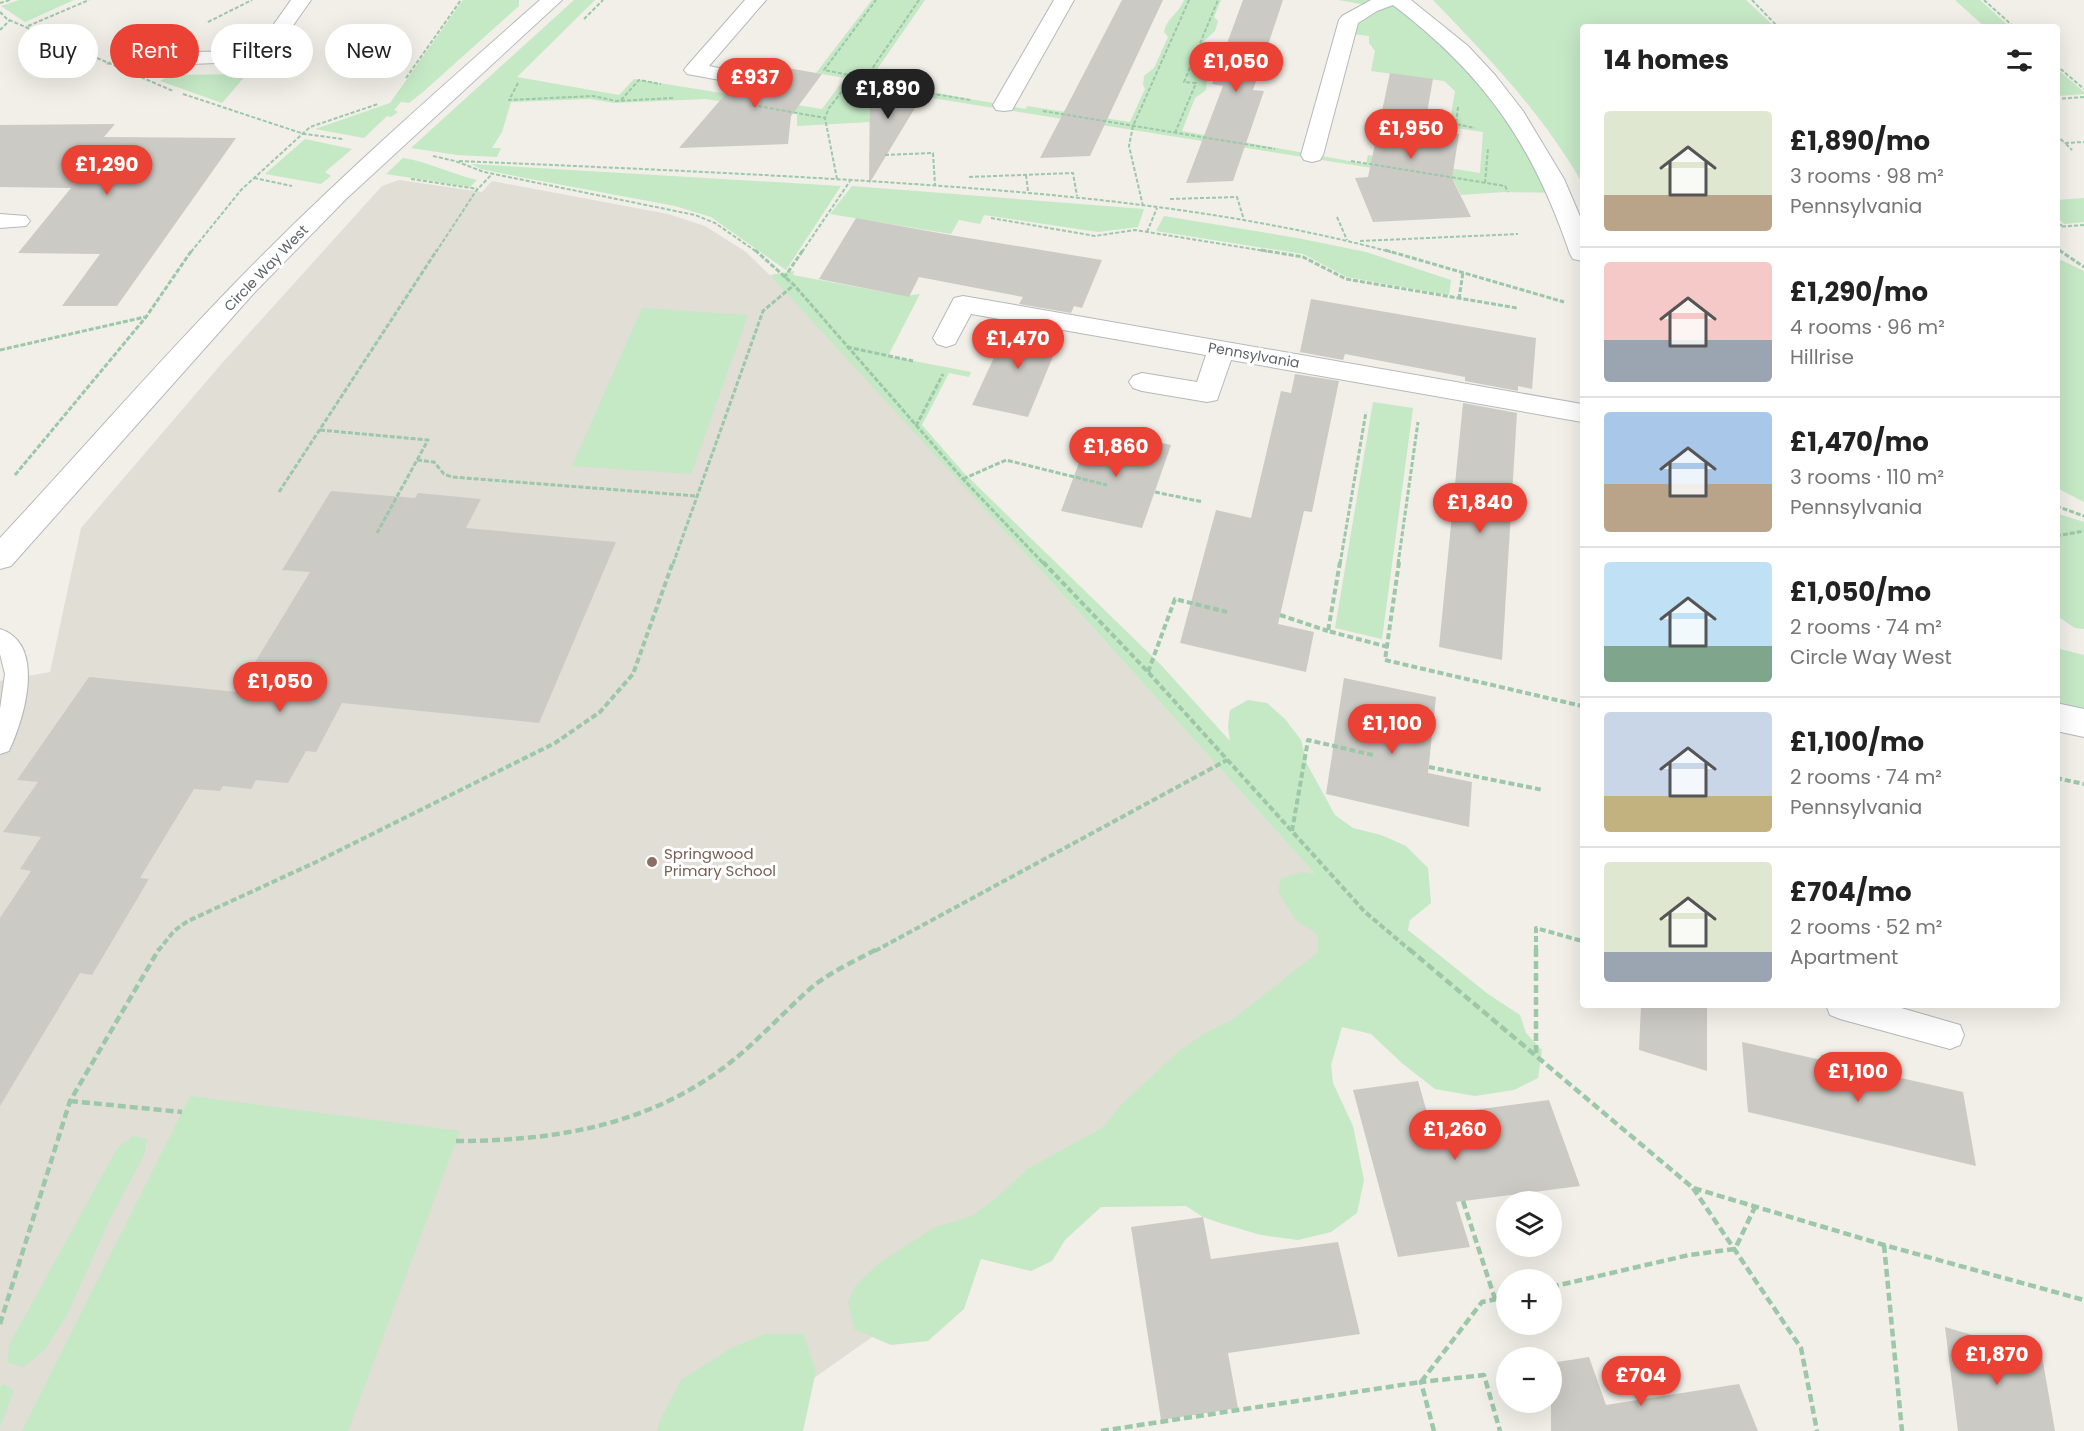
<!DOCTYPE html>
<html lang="en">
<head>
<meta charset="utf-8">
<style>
  :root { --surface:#fff; --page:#f2f2f2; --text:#222; --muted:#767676; --line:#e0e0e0; --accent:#ea4335 }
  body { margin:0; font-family:Poppins,sans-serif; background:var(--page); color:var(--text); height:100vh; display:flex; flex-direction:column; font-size:22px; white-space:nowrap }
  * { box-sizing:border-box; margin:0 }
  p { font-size:20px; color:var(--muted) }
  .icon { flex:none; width:33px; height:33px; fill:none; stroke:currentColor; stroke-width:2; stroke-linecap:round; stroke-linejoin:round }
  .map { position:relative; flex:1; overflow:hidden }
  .panel { position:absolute; left:1580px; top:24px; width:480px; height:984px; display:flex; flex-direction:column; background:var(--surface); border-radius:6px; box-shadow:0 6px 24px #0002 }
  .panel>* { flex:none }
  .guide { position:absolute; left:18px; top:24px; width:570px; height:54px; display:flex; gap:12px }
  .tools { position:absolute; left:1496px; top:1191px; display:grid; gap:12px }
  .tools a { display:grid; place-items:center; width:66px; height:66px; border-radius:50%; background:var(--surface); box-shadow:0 6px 24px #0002; font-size:30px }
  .price { position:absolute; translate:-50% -51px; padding:0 14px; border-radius:21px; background:var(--accent); color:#fff; font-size:20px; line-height:39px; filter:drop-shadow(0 2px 3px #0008) }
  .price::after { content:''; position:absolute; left:50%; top:36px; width:18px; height:14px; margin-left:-9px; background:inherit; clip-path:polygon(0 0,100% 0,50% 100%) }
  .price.on { background:#222; color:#fff }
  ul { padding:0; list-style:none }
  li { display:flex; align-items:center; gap:18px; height:150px; padding:0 24px }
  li+li { border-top:2px solid var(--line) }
  li span { display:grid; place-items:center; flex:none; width:168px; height:120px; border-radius:6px; color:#555 }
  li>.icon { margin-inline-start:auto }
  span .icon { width:72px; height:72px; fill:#fffc; stroke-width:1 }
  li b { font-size:26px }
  h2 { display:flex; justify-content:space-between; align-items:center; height:72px; padding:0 24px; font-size:26px }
  .pill { padding:0 21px; border-radius:27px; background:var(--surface); box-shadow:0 6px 24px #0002; font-size:21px; line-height:54px }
  .pill.on { background:var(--accent); color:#fff }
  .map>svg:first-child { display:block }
</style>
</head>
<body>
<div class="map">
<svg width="2084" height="1431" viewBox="0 0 2084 1431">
  <rect width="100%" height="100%" fill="#f1efe8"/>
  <polygon fill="#e1ded6" points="399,180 482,192 492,181 668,214 705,226 746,252 786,291 1086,620 1390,957 916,1306 739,1431 0,1431 0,681 50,672 81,528 223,362 382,186"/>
  <g fill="#c5e8c5">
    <polygon points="19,0 74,0 25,22 1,6"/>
    <polygon points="463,0 519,0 519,6 423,92 409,103 401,102 394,110 398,112 391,117 387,116 364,138 315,129 390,103"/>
    <path d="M574,0h21l-78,77 102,18 15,-16 188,30 23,-31 -29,-5 56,-73h53l-56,81 135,24 22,4 1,-3 103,16 15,-33 -2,-4 1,-9 10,-8 14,-31 -4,-5c2,-13 15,-19 20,-32h37l-7,17 4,4 -3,10 -10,9 -12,27 6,3 8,10 -1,10 -11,8 -13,33 184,33 2,-9 112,18 3,-41 -34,-5 6,-36 -11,-10 -73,-10 4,-20 -6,-8v-7l-25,-3 29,-27 -35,-6h61l43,32 116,161 -54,-1 -43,3 -7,-14 -579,-92 -6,6 1,27 -73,4v-12l-91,-15 -92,4 -24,-4 -79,3 -9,30 -10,16h9l-4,9 -40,-2 -46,-7z"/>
    <path d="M1433,0h313l29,27h-193v156c-39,-69 -94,-126 -149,-183z"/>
    <polygon points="1955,0 1980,0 2010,27 1985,27"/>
    <polygon points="147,49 171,50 172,52 159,72 151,76 119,63"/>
    <polygon points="2056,68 2084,92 2084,94 2059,96 2057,94"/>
    <polygon points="247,74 222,103 160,81 170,75"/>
    <polygon points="305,139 352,149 325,172 331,176 321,184 265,174"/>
    <path d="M403,158c26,4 48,16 74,22l-7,7 -84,-13z"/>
    <polygon points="471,164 841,186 786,270 711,217 675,206 525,178 481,169"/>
    <polygon points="852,186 1144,209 1138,227 1098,232 984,215 980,224 959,220 951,234 830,214"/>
    <polygon points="2084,198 2084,222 2064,224 2057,217 2057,200"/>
    <polygon points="1164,216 1297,238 1366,252 1451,280 1449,295 1347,277 1303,254 1156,231"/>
    <polygon points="2057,258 2084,271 2084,502 2057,488"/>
    <polygon points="794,271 793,275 905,296 920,294 888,356 971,372 969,377 949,373 922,425 964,473 1161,665 1230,741 1228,726 1230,710 1248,700 1267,703 1285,719 1301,740 1307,764 1335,815 1353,828 1381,835 1406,846 1428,868 1431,903 1410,920 1408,930 1488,994 1520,1015 1526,1033 1542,1050 1538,1078 1514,1090 1475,1096 1435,1089 1403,1064 1371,1034 1342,1027 1331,1065 1333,1083 1353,1126 1364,1180 1357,1213 1331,1232 1298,1240 1261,1235 1220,1223 1203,1217 1186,1206 1101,1207 1065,1240 1052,1261 1031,1271 981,1259 964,1309 928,1341 891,1345 854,1329 848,1302 856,1285 878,1264 935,1227 972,1216 997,1197 1029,1168 1102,1128 1122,1104 1179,1051 1205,1033 1232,1020 1318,952 1318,935 1296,920 1278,892 1281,878 1302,872 1315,874 1086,620 770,275"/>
    <polygon points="642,308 748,315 691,474 572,466"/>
    <polygon points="1373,402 1413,408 1382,639 1335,628"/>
    <polygon points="2056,513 2084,522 2084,629 2075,628 2057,616"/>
    <polygon points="2056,648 2084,655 2084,726 2057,710"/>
    <polygon points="190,1096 460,1131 348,1431 22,1431"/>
    <polygon points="133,1136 147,1139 144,1155 109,1221 67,1315 45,1349 24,1367 8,1363 9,1345 118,1147"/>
    <polygon points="765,1334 803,1334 816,1371 803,1431 657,1431 660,1420 681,1380 731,1348"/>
    <polygon points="4,1384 14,1391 0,1427 0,1386"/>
  </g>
  <g fill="#cccac5">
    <polygon points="1122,0 1163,0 1090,156 1040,158"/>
    <polygon points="1243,0 1283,0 1253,90 1264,91 1233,181 1186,183 1223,86 1212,84"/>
    <polygon points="754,62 822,74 791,116 788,144 679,148 735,83 740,81"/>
    <polygon points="1390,73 1433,79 1424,129 1459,134 1452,178 1471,217 1373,222 1355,178 1368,177"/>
    <polygon points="870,83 924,93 869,184"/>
    <polygon points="115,124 104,137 236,138 117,306 62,306 100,254 18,253 71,188 0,187 0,125"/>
    <polygon points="856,218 950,235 1102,260 1082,308 1074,306 1071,313 1019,304 1023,297 919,277 909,297 819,279"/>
    <polygon points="1311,299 1536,338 1532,389 1518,386 1518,391 1465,381 1465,377 1345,354 1343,360 1300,352"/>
    <polygon points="1010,323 1063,332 1028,417 972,405"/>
    <polygon points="1295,374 1339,381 1312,512 1304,511 1278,624 1314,632 1306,672 1180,643 1216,510 1251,518 1281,391 1291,393"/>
    <polygon points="1463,403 1517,413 1502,660 1439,647"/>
    <polygon points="1092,428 1171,445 1142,528 1061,511"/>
    <polygon points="331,491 415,498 418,493 481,499 466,528 616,542 539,723 342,703 316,752 306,751 288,783 256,780 251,789 223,786 220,791 194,789 140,878 149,879 92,975 80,973 0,1106 0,918 31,871 20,869 41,837 3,832 38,782 17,780 89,677 237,692 310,572 282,570"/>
    <polygon points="1344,678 1436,697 1428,773 1472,782 1469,827 1326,794"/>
    <polygon points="1641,1005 1707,1005 1707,1071 1639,1050"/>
    <polygon points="1742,1042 1963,1092 1976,1166 1748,1112"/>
    <polygon points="1418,1081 1428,1116 1549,1100 1580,1186 1456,1202 1470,1247 1398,1257 1353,1090"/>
    <polygon points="1203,1217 1211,1259 1338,1242 1360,1334 1228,1353 1238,1408 1161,1420 1131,1227"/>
    <polygon points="1945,1327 2042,1356 2055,1431 1958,1431"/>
    <polygon points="1589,1357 1606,1405 1739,1384 1758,1431 1551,1431 1551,1363"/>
  </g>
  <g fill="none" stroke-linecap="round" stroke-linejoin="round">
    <g stroke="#b5b8bc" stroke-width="2">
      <g id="lane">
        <path d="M0,629c47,15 24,91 9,122l-9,3v-45l5,-35 -5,-20z"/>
        <polygon points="1826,1005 1891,1005 1960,1025 1964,1035 1960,1045 1950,1049 1840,1019 1830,1015"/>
      </g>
    </g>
    <g stroke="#b5b8bc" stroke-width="2">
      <g id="street">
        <polygon points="291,0 311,0 268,61 190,64 183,62 180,58 183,54 190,52 255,51"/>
        <polygon points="745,0 766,0 709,66 738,72 741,76 738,80 731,82 687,74 684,70 687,66"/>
        <polygon points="1054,0 1074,0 1012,110 1004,111 996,110 993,105"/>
        <path d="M1371,0h40l57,46 27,29 28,36 41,68 18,42v40l-9,-2 -3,-5c-37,-109 -85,-179 -177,-249l-16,6 -19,12 -35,132 -3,5 -8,2 -8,-2 -3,-5 38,-135 3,-4z"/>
        <polygon points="0,214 26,216 30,221 26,226 0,228"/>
        <polygon points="963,296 1582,404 1582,422 1231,360 1217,400 1207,402 1142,391 1133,388 1129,382 1133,376 1142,373 1197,382 1206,355 971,314 955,344 946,347 937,344 933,338 954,298"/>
        <polygon points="2056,703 2084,709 2084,737 2056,731"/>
      </g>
    </g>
    <g stroke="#b6babf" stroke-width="2">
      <path id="secondary" d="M540,0h22l-216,199 -92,94 -243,273 -11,3v-31c79,-85 156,-174 237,-257 96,-99 200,-190 303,-281z"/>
    </g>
    <g stroke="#9cc7a9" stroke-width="2" stroke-dasharray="4 2" stroke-linecap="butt">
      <polyline points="919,0 863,82 970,100"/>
      <polyline points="1752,0 1778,27"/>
      <polyline points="1984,0 2014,27"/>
      <polyline points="0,3 10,0"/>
      <polyline points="0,12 7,19 173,91"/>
      <polyline points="584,19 603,0"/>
      <polyline points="208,22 252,0"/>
      <polyline points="28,26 89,0"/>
      <polyline points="0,30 10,20"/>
      <polyline points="107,64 157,39"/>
      <polyline points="2056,65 2084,89"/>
      <polyline points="854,76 866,78"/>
      <polyline points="406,78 461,0"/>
      <polyline points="850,80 863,82"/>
      <polyline points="518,83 509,100 593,96 616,101 673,98"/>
      <polyline points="183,94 304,134 343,139"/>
      <polyline points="2056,99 2084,97"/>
      <polyline points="621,100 639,80 661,84"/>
      <polyline points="752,105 825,118"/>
      <polyline points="1458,107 1456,124 1475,128"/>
      <polyline points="1043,111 1275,149"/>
      <polyline points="1175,133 1196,83 1184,82 1218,0"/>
      <polyline points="2056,135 2065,143 2084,142"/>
      <polyline points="2066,144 2072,150"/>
      <polyline points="885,155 933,153 935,185"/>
      <polyline points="433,156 455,161 484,172 695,215 715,223 757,252"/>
      <path d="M459,161c141,6 283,12 424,21 170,11 343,26 508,70"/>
      <polyline points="1351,161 1505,186 1508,192"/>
      <polyline points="1026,175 1028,191"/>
      <polyline points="969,177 1073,173 1077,196"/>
      <polyline points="254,178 292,186"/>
      <polyline points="411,179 478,189"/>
      <polyline points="837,179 825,118 829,108 854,76 824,70 876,0"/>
      <polyline points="1485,183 1488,148"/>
      <polyline points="1170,199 1237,197 1244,220"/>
      <polyline points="1143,206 1129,146 1133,126 1189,0"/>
      <polyline points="1337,217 1347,240"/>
      <polyline points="991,218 1095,236 1135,230 1271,252"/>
      <polyline points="2056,220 2062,226"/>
      <polyline points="2056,227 2084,225"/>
      <polyline points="1147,232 1157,208"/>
      <polyline points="1360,241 1518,234"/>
      <polyline points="2056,248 2062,252"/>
      <polyline points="191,252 241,190 310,127 378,104"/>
      <polyline points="436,252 476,191 492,174"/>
      <polyline points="802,252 850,181"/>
    </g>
    <g stroke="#9cc7a9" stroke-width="3" stroke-dasharray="5 2" stroke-linecap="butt">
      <polyline points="755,250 794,285 963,479 1044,564"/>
      <polyline points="1261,250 1303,257 1346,279 1517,308"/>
      <polyline points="1385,250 1564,302"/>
      <polyline points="2059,250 2084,267"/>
      <polyline points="784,278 803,250"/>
      <polyline points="1459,299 1463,272"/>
      <polyline points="847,347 913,361"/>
      <polyline points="0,350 145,317"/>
      <polyline points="916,426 943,374"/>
      <polyline points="320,430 428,440 377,533"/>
      <polyline points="417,460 434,462 444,474 452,477 696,496"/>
      <polyline points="15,475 146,317 192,250"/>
      <polyline points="963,479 1006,460 1107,485"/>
      <polyline points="279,492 437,250"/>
      <polyline points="1155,492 1203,502"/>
      <polyline points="2056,506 2084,516"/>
      <polyline points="2056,536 2084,531"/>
      <polyline points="673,564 763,311 794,285"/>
      <polyline points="1340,564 1366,412"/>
      <polyline points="1398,564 1418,422"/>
    </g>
    <g stroke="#9cc7a9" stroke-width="4" stroke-dasharray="6 3" stroke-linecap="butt">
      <polyline points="1043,562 1148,672 1365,912 1411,951"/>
      <polyline points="1340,562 1328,631 1388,647"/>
      <polyline points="1399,562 1385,660 1582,706"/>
      <polyline points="1280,615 1328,631"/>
      <polyline points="1148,672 1175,599 1227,612"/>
      <polyline points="1429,767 1543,790"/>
      <polyline points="2056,778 2084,784"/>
      <polyline points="1292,831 1308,740 1373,755"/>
      <polyline points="158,951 174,931 188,921 314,863 555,743 600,712 633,674 673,562"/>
      <polyline points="875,951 1227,760"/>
      <polyline points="1536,951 1536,928 1582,941"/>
    </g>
    <g stroke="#9cc7a9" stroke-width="4.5" stroke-dasharray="8 4" stroke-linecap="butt">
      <polyline points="1409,949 1693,1188 1884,1245 2084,1300"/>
      <polyline points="1536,949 1536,1055"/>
      <polyline points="70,1101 182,1112"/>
      <path d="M456,1141c94,0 185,-14 263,-70 34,-24 61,-56 92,-83 19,-16 44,-27 66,-39"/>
      <polyline points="1693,1188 1801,1348 1817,1431"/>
      <polyline points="1463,1201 1495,1299"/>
      <polyline points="1884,1245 1902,1431"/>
      <polyline points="1551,1287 1689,1255 1735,1249 1755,1207"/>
      <polyline points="0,1324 70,1101 159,949"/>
      <polyline points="1101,1431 1421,1382 1482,1302 1506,1297"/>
      <polyline points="1434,1431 1421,1382 1484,1375 1500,1431"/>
    </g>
    <use href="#lane" fill="#fff" fill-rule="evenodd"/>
    <use href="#street" fill="#fff" fill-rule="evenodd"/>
    <use href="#secondary" fill="#fff" fill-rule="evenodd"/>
  </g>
  <circle fill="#8d6e63" stroke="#fff" stroke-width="2" cx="652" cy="862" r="6"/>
  <g text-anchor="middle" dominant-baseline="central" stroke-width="6" stroke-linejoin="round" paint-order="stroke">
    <g font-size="14" fill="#5f6368" stroke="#fff">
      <text transform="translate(266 268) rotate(-46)">Circle Way West</text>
      <text transform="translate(1254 355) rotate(10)">Pennsylvania</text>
    </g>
    <g font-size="15" fill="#785e54" stroke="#fff" text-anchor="start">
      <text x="664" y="853">Springwood<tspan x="664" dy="17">Primary School</tspan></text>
    </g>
  </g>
</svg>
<div class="tools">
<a><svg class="icon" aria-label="layers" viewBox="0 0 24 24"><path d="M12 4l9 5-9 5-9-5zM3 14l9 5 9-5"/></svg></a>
<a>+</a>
<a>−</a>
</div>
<b class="price" style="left:1236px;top:93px">£1,050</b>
<b class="price" style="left:755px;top:109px">£937</b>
<b class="price on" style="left:888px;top:120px">£1,890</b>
<b class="price" style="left:1411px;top:160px">£1,950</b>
<b class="price" style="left:107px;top:196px">£1,290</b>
<b class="price" style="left:1018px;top:370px">£1,470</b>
<b class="price" style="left:1116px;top:478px">£1,860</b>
<b class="price" style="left:1480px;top:534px">£1,840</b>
<b class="price" style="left:280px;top:713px">£1,050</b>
<b class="price" style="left:1392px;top:755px">£1,100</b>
<b class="price" style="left:1858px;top:1103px">£1,100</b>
<b class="price" style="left:1455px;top:1161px">£1,260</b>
<b class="price" style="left:1997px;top:1386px">£1,870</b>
<b class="price" style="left:1641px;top:1407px">£704</b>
<div class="guide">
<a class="pill">Buy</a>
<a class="pill on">Rent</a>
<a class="pill">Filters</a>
<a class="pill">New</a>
</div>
<section class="panel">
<h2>14 homes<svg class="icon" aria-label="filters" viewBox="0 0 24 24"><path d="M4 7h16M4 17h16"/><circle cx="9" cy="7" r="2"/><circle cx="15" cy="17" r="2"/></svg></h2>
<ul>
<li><span style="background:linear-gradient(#dfe7d0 70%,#b9a48a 0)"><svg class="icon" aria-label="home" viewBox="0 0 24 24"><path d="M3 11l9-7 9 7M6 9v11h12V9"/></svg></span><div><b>£1,890/mo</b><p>3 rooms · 98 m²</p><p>Pennsylvania</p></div></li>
<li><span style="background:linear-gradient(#f6c9c9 65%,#9aa5b1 0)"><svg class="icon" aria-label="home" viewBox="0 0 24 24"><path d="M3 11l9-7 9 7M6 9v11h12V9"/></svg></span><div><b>£1,290/mo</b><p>4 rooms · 96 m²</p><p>Hillrise</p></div></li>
<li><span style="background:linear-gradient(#a9c7e8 60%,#b9a48a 0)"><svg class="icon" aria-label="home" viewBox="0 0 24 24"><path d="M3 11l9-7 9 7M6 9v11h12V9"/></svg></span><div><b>£1,470/mo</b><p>3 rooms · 110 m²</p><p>Pennsylvania</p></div></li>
<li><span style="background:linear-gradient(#bfe0f5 70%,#7fa58c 0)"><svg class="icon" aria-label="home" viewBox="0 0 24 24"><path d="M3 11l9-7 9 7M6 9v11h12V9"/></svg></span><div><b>£1,050/mo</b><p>2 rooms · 74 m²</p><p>Circle Way West</p></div></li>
<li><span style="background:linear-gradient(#c9d6e8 70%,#c2b280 0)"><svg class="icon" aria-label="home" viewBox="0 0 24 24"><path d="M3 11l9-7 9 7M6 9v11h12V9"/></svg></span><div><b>£1,100/mo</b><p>2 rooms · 74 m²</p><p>Pennsylvania</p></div></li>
<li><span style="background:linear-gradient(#dfe7d0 75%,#9aa5b1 0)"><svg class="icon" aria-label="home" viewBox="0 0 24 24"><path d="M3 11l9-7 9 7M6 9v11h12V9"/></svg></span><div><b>£704/mo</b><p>2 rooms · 52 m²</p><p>Apartment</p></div></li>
</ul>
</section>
</div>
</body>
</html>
